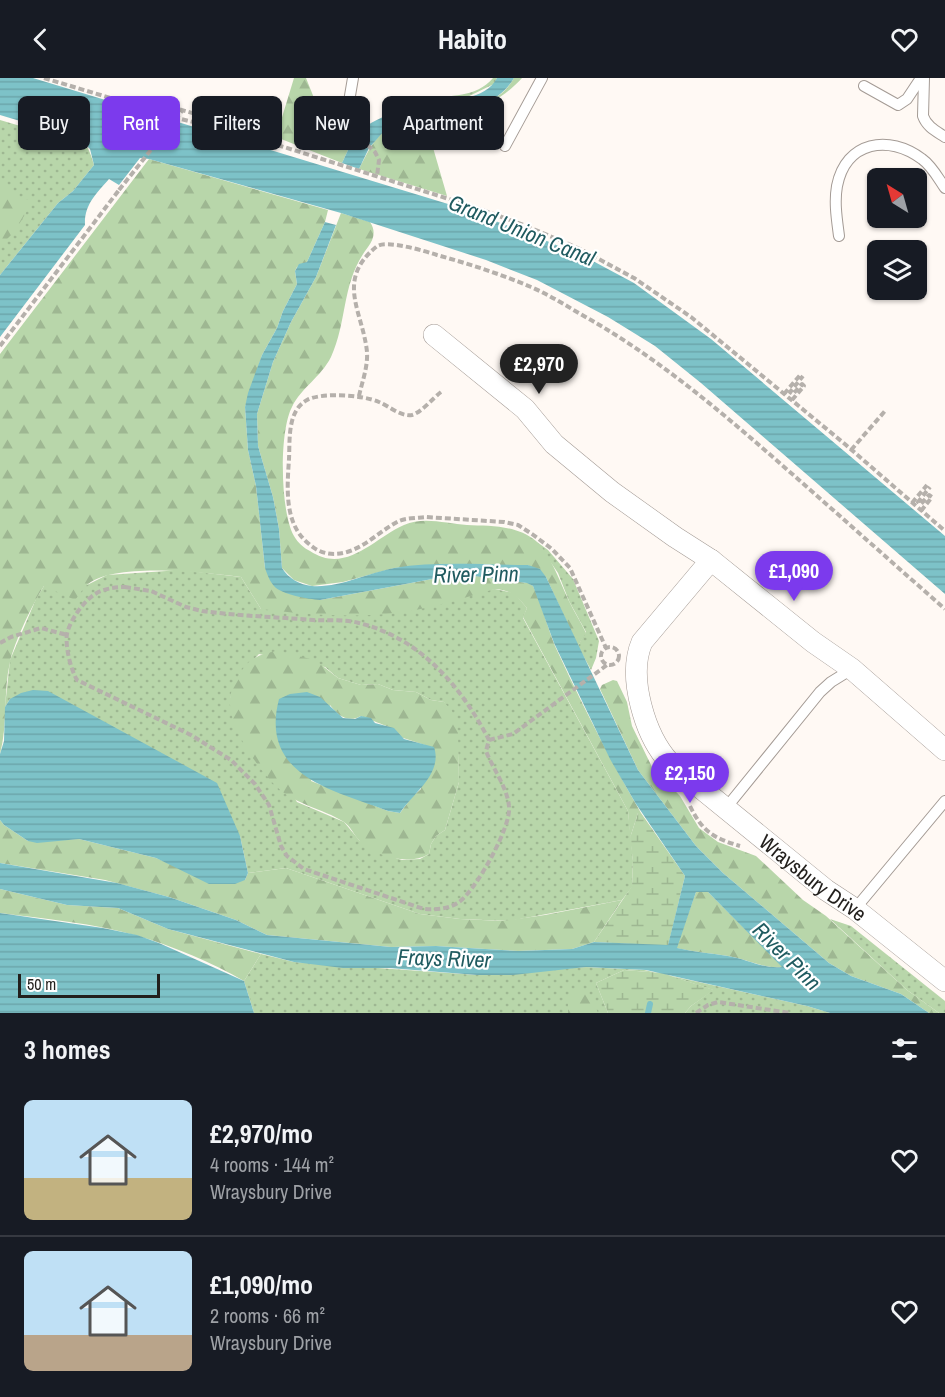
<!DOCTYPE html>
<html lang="en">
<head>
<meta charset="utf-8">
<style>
  :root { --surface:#171b24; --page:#242831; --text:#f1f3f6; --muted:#9ea1a6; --line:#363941; --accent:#7c3aed }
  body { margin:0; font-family:"Archivo Narrow",sans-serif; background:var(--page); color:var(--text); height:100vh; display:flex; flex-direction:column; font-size:22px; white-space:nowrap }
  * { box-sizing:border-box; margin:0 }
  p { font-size:20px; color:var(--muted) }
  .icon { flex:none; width:33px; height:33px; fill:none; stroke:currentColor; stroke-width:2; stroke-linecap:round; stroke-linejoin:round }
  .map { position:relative; height:935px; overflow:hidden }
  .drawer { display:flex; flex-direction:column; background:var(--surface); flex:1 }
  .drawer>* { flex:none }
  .top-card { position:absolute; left:18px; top:18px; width:600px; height:54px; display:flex; gap:12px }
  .needle { width:39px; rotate:323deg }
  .fabs { position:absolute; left:867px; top:90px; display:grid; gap:12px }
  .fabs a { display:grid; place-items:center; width:60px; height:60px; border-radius:9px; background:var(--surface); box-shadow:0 2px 4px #0004; font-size:30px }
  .scale { position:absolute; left:18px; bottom:15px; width:142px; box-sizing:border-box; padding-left:6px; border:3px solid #221f1c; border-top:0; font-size:16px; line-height:21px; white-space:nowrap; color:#221f1c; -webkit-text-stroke:4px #fff; paint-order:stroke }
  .price { position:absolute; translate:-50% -51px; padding:0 14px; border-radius:21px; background:var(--accent); color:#fff; font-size:20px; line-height:39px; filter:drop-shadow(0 2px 3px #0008) }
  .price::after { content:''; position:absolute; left:50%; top:36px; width:18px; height:14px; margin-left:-9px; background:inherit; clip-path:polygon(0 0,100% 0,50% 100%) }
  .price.current { background:#222; color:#fff }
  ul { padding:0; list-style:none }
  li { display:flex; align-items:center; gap:18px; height:150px; padding:0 24px }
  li+li { border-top:2px solid var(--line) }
  li span { display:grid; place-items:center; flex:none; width:168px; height:120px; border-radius:9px; color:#555 }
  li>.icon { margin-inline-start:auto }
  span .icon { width:72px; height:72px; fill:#fffc; stroke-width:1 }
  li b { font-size:26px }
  h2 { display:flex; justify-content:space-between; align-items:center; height:72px; padding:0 24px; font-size:26px }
  .tag { padding:0 21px; border-radius:9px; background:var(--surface); box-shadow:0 2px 4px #0004; font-size:21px; line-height:54px }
  .tag.current { background:var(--accent); color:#fff }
  header { display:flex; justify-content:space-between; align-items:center; height:78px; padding:0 24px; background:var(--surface); font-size:27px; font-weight:700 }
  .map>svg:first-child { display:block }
</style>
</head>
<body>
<header><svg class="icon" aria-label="back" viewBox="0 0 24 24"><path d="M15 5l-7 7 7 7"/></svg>Habito<svg class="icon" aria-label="heart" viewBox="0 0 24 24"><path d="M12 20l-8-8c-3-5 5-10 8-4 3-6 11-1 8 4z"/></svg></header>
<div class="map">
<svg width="945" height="935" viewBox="0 0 945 935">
  <defs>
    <pattern id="grass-dots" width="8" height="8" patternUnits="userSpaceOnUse" patternTransform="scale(1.5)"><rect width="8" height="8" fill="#b8d6aa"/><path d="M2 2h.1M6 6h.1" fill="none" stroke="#9eb792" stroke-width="1.8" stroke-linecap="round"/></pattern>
    <pattern id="forest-firs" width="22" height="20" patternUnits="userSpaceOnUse" patternTransform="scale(1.5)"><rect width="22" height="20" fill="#b8d6aa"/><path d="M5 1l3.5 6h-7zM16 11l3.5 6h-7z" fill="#9eb792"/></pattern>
    <pattern id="wetland-marsh" width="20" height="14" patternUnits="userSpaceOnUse" patternTransform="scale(1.5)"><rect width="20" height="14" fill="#b8d6aa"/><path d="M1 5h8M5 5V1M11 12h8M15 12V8" fill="none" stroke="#9eb792"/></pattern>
    <pattern id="water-rules" width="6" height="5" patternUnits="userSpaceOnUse" patternTransform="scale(1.5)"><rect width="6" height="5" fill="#7dc2c8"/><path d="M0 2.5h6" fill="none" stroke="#6ca6ab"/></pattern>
  </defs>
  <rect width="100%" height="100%" fill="#fff9f4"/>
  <g fill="url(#grass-dots)" fill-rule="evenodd">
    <path d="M493,0h4l-3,6 -33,16 -62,9c9,-4 18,-8 27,-10 24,-4 50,-1 67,-21z"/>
    <path d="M0,42l61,18 2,-5c21,7 25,10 31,32l-21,26 -15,12 -58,72z"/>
    <polygon points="537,464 548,472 573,501 599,563 596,580 591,592 578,568 586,554 569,523 558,495"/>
    <path d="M181,492l60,7 20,32 234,-20 19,4 13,15 -4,10 105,193 5,50 -1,26 -10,13 -113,21 -49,-2 -40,-5 -134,-46 -38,5 -8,-37 -230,-137 -5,8 5,-47 26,-61 8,-13 43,-1 20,-10zM259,576l66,13 13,11 23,7 17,-1 15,6 23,2 15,8 13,2 14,49 1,31 -14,48 -9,6 -5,8 -2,10 -9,5 -18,1 -19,-6 -24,-14 -15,-18 -47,-20 -67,-104 10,-24z"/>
    <polygon points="830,841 851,848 945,923 945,935 939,935 907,912"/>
    <polygon points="261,876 294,884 477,897 586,889 644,892 807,928 830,935 685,935 691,928 713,912 662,895 624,892 596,905 608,935 254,935 244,903"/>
  </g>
  <g fill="url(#forest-firs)" fill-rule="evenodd">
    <polygon points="294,0 306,0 330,60 345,62 355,57 342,85 276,59"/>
    <path d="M514,0h8c-28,31 -58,34 -97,42l22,76 -88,-27c8,-16 17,-35 33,-44 37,-21 97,-3 122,-47z"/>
    <path d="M149,81l179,51 -3,12 -18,40 -10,5 -2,4 2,13 -14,27 -6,17 -15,27 -17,52 3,43 8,36 9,82 55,32 139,-26 69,9 5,3c9,19 14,40 22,60 26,57 55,113 86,167h-3l-8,25 -2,-27 -105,-194 4,-9c-10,-12 -16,-18 -32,-19 -28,8 -57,17 -85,22 -48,8 -101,4 -149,-2l-20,-32c-34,-4 -129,-16 -155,9 -4,3 -7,10 -11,14l-31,-14c-11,17 -30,57 -34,76 -7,30 -2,62 -10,92v-400z"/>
    <path d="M0,100c5,14 15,20 29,22l1,6 -15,25 -15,15z"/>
    <path d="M341,135l29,9c6,9 4,17 -2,25 -27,35 -20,73 -37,110 -10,20 -30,31 -39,50 -13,24 -12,105 2,129 4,7 10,12 16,15 36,24 64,-13 94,-26 20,-9 43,-1 63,0 23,1 50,0 69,16 14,12 25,43 33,60 5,11 12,21 17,32l-8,13 -32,-69 -18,-12h-93l-41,3 -51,14 -31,4 -18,-6 -12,-12 -3,-39 -6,-32 -15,-51 -1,-32 16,-52 18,-40 25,-45z"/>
    <path d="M277,573l38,9 23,18 23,7 17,-1 15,6 23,2 15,8 13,2 8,9 6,21 1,50 -14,48 -9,6 -5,8 -2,10c-20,12 -55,3 -71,-15 -5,-6 -8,-13 -14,-17 -22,-14 -49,-17 -68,-36 -19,-18 -48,-61 -46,-87 0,-7 5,-15 8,-22 9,-18 21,-23 39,-26zM330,627c8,11 18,18 31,11 12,6 34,10 39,21l25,8 -4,44 -9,8 -12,16 -12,-2 -77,-30z"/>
    <polygon points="613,602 617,603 627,624 632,648 652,689 680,718 699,750 718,764 756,778 803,822 826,838 907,912 939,935 929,935 901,916 851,898 829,885 723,795 696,768 638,692 600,611 602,607"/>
    <polygon points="0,742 4,747 28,763 79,761 156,780 175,788 245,802 248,795 286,790 420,836 460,841 503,843 545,837 622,822 594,864 572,871 518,873 436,868 391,869 267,857 236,842 169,819 105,802 0,785"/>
    <path d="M0,811l67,16 51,3 50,21 93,25 -17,27c-31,-18 -71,-35 -106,-45 -45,-13 -92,-17 -138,-23z"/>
    <path d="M696,814h12l75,75c-20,2 -36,-8 -55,-11 -18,-3 -34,-4 -52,-8z"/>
    <polygon points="578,909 592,920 598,935 568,935 568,924"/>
  </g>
  <g fill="url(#wetland-marsh)">
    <polygon points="638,735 641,735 685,798 668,868 594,864 632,808 633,783 630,760"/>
    <polygon points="624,892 662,895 714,912 691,928 685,935 608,935 596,905"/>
  </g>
  <g fill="url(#water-rules)" fill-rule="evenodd">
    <path d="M0,0h33l425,129 75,28 58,25 43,23 77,56 234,197v58l-244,-211 -46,-37 -47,-29 -71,-37 -51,-20 -145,-47 -192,-54 -9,-1 -21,27 -10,-6c-13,15 -25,26 -24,46l-85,112v-62l58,-72 15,-12 21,-26 -4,-16 -10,-10 -80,-24z"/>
    <path d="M497,0h17c-26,45 -87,24 -123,48 -8,5 -14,13 -20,20l-14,-13c18,-16 48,-25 73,-30 21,-4 55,-2 67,-25z"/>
    <polygon points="355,57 369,70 359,91 342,85"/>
    <path d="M325,144l11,3 -20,52 -25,45 -18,40 -16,52 1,32 15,51 6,32 3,39c6,10 18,17 30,18 27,2 56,-13 82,-18 43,-7 90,-3 134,-3l12,4 6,8 92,193 58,76 27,27 106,90 22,13 50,18 28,19h-99l-23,-7 -161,-36 -60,-3 -73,8h-36l-88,-7h-46l-49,-6 -126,-33 -50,-21 -51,-3 -67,-16v-26l117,20 52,14 67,23 31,15 124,12 45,-1 82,5 54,-2 22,-7 74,3 17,-69 -49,-72 -26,-45 -56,-116 -21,-57 -6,-3 -68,-9 -139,26c-12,-1 -38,-5 -46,-14 -4,-4 -7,-12 -9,-18l-9,-82 -8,-36 -3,-43 3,-14 14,-38 15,-27 6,-17 14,-27 -2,-13 4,-7 8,-2zM696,814h12l74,75c-19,2 -35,-8 -54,-11 -18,-3 -34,-4 -51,-8z"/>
    <polygon points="33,612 48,613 217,705 240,758 248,795 245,802 235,806 209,806 156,780 79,761 37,765 28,763 4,747 0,742 0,676 4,663 5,629 10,621 21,615"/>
    <path d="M307,614l13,5 23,21 12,1 6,-3 10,2 4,5 19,5 10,11 30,8c9,27 -21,46 -34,66l-12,-2c-55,-21 -129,-35 -109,-112l11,-5z"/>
    <polygon points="0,835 103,850 137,857 159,865 244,903 254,935 0,935"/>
  </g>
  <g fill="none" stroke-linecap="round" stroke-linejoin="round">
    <polyline stroke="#7dc2c8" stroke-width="6" points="648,935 650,926"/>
    <g stroke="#a49b95" stroke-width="12">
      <g id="lane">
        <path d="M924,0l-1,38c4,11 13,15 22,21"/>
        <polyline points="864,8 898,27 907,21 921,0"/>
        <polyline points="345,47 353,0"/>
        <polyline points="505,68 542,0"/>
        <path d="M839,158c-2,-16 -5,-33 -2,-50 9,-45 52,-52 85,-27 10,7 16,19 23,29"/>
        <polyline points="726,730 820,614 831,604 852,591"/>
        <polyline points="855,831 945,723"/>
      </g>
    </g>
    <g stroke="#a49b95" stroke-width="22">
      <g id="street">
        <polyline points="434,257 525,331 554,366 612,414 675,459 711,482 813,564 852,591 945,672"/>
        <path id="s1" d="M711,482l-69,82c-15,35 3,94 28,121l156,127 29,19 90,72"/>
      </g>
    </g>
    <g stroke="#b5b0ab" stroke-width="4" stroke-dasharray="6 3" stroke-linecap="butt">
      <polyline points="44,0 177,40 249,58 471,128 524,147 580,171 634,200 691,239 846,367 945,453"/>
      <polyline points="138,28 147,22 220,43 223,51"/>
      <polyline points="354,55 375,74 379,82 377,98"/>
      <polyline points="0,268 119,112"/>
      <path d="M441,314c-8,6 -19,20 -29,23 -11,2 -23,-9 -33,-13 -16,-7 -57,-10 -72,-2 -20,11 -17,40 -18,59 -2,30 -5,65 20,85 11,10 24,12 38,8 20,-6 34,-22 52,-31 7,-3 18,-3 27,-4l78,5 14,3 14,9 20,15 18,19 36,80"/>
      <polyline points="784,316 801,296"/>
      <path d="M359,318c3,-14 9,-29 8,-44 -4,-40 -32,-71 9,-105 9,-8 49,4 61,8 32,9 64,19 94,32 21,9 40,22 60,33 76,44 142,102 208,160 49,43 97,86 146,129"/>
      <polyline points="792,322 804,308 802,306 793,316 790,314 803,298"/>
      <polyline points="851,372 885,333"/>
      <polyline points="912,425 927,407"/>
      <polyline points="921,433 932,419 929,417 921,426 918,424 930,409"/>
      <path d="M125,509l26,4 35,16 16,4c37,5 74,6 111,9 15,1 32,-1 46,3 61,15 102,63 130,117l-3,11c7,18 21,36 23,55 3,20 -33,84 -50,96 -10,7 -23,8 -35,7l-120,-40 -17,-13 -6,-10 -12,-41 -14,-21 -24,-24 -40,-25 -114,-55c-6,-10 -12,-33 -10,-46 3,-15 20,-38 34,-43 8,-3 16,-4 24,-4z"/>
      <polyline points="0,565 11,559 41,550 67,557"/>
      <circle cx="610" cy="578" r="9"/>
      <polyline points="489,662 513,656 607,587"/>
      <path d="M690,728c12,25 23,32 50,40"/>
      <polyline points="696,935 708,927 718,924 790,935"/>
    </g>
    <use href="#lane" stroke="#fff" stroke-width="10"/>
    <use href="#street" stroke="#fff" stroke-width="21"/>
    <polyline stroke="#b5b0ab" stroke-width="4" stroke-dasharray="6 3" stroke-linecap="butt" points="119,112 182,33"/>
  </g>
  <g text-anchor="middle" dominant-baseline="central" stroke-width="4.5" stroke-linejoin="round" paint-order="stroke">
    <g font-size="21" fill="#221f1c" stroke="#fff">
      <text stroke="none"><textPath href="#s1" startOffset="420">Wraysbury Drive</textPath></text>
    </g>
    <g font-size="22" font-style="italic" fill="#205b60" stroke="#fff">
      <text transform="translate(522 152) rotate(22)">Grand Union Canal</text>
      <text transform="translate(476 496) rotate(-1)">River Pinn</text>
      <text transform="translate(787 878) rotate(45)">River Pinn</text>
      <text transform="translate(444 880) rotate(2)">Frays River</text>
    </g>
  </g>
</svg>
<div class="fabs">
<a><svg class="needle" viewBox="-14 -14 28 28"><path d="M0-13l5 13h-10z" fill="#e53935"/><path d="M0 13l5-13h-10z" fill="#9ea1a6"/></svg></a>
<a><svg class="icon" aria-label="layers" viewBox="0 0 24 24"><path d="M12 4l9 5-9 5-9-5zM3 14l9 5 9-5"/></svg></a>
</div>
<div class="scale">50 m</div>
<b class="price current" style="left:539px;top:317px">£2,970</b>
<b class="price" style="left:794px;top:524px">£1,090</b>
<b class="price" style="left:690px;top:726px">£2,150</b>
<div class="top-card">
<a class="tag">Buy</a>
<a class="tag current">Rent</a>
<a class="tag">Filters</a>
<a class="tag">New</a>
<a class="tag">Apartment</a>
</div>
</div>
<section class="drawer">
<h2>3 homes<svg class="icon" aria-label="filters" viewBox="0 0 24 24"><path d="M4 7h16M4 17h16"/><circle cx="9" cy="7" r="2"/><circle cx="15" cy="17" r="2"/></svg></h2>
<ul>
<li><span style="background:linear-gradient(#bfe0f5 65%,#c2b280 0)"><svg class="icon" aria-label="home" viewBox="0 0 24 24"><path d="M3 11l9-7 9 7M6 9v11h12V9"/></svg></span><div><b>£2,970/mo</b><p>4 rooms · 144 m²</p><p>Wraysbury Drive</p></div><svg class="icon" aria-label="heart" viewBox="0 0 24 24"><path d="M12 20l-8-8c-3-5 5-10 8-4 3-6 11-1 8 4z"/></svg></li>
<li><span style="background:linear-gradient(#bfe0f5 70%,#b9a48a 0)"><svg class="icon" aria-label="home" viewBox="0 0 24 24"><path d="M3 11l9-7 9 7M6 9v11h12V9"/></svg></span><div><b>£1,090/mo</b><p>2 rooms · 66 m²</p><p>Wraysbury Drive</p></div><svg class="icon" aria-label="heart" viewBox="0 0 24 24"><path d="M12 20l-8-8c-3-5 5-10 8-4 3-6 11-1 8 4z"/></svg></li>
</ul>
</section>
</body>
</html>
